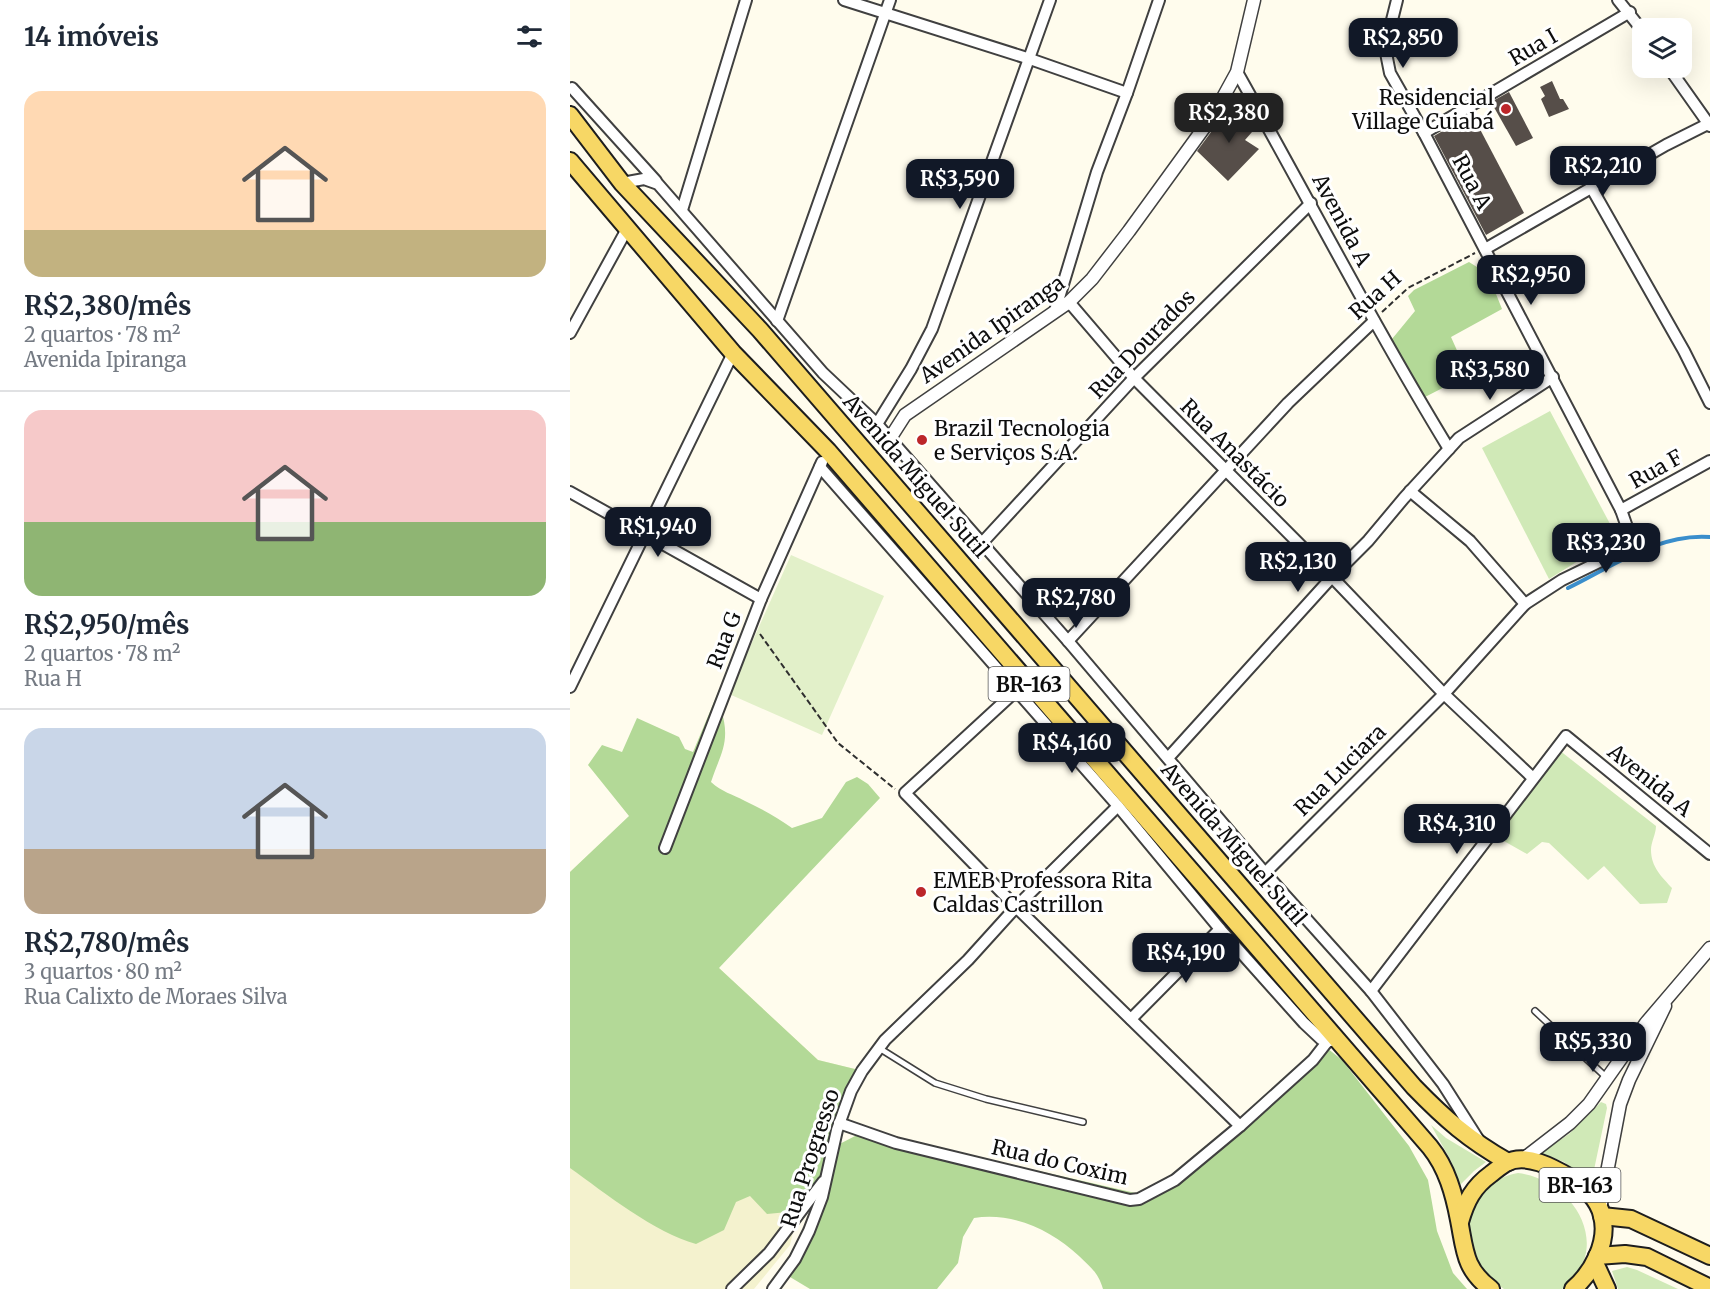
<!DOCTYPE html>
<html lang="pt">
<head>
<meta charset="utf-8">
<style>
  :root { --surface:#fff; --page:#f2f2f3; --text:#1f2937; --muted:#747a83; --line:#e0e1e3; --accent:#111827 }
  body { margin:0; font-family:Merriweather,serif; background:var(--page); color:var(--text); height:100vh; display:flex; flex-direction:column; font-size:22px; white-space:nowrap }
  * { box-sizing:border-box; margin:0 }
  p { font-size:20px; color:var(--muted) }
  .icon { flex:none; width:33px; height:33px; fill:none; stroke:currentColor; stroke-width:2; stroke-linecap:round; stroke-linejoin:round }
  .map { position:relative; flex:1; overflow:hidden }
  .details { display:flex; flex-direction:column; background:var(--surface); width:570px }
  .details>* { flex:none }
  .buttons { position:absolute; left:1062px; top:18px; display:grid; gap:12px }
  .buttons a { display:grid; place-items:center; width:60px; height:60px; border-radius:12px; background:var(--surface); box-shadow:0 6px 24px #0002; font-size:30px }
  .price { position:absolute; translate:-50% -51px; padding:0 14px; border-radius:12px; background:var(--accent); color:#fff; font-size:20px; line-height:39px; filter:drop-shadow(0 2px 3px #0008) }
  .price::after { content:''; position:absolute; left:50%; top:36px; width:18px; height:14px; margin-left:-9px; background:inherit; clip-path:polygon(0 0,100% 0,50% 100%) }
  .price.active { background:#222; color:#fff }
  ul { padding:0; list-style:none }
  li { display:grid; align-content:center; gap:12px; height:318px; padding:0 24px }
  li+li { border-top:2px solid var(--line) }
  li span { display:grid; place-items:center; height:186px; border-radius:18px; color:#555 }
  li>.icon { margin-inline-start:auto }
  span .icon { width:108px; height:108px; fill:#fffc; stroke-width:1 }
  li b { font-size:26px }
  h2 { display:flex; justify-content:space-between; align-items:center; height:72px; padding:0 24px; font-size:26px }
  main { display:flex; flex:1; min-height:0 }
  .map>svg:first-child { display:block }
</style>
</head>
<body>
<main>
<section class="details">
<h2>14 imóveis<svg class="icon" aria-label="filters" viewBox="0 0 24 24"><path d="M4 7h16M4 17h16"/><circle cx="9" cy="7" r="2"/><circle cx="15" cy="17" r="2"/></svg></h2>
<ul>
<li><span style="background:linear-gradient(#ffd9b3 75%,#c2b280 0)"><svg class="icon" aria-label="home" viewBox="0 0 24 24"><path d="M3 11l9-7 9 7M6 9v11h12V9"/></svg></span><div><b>R$2,380/mês</b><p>2 quartos · 78 m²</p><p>Avenida Ipiranga</p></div></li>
<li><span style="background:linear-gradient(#f6c9c9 60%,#8fb573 0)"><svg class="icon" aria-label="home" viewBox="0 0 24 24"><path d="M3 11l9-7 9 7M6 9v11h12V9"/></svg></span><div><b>R$2,950/mês</b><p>2 quartos · 78 m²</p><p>Rua H</p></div></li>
<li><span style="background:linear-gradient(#c9d6e8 65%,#b9a48a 0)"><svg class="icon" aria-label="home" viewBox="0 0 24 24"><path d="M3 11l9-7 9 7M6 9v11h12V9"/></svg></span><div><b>R$2,780/mês</b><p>3 quartos · 80 m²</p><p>Rua Calixto de Moraes Silva</p></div></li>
</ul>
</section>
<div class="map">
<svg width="1140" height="1289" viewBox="0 0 1140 1289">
  <rect width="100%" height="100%" fill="#fffced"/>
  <polygon fill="#f4f2ce" points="34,840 149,968 248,1060 289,1070 234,1185 220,1245 184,1289 0,1289 0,872"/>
  <g fill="#d0e9b7">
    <polygon points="980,411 1047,537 979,579 912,448"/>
    <path d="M989,750l97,76c0,8 -5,16 -5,24 0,17 11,27 21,38l-5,15 -27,1 -36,-38 -16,14 -39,-37 -7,-1 -15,12 -32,-18z"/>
    <polygon points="1031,1102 1036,1104 1037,1108 1021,1184 994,1162 971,1153 999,1134"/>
    <polygon points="861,1125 876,1138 916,1162 904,1171 890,1185 881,1161"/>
    <path d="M948,1173c57,7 97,76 44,116h-58c-14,-9 -33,-27 -36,-44 -2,-11 0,-23 -1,-34 17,-20 24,-33 51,-38z"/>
    <polygon points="1057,1267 1067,1270 1108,1289 1048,1289 1042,1271"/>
  </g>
  <g fill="#b3d997">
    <polygon points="899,262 918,274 932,309 881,337 898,375 855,397 822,339 845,311 838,296 844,290"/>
    <path d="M149,690l7,7 -5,12c10,33 0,43 -10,73 11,10 21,12 34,19 17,8 32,16 47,27l30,-10 24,-36 11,-5 11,7 12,14 -161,170 99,92 41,10 -31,80 29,-15h24l272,62 174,-149 15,12 67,86 19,34 9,51 16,42 14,16h-364c-5,-17 -12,-21 -24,-33 -28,-26 -66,-44 -105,-38l-11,19 -5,26 -21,26h-127l-20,-12 30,-58 5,-51 -27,43 -31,3 -17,-18 -14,6 -12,28 -28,14c-41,-11 -91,-51 -126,-76v-296l59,-56 -41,-51 14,-20 20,7 15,-34 42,19 6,12 8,3z"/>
  </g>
  <polygon fill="#e2f0c9" points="221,555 314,596 252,735 159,694"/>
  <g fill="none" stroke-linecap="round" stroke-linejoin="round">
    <path stroke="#3a8ecc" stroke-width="4" d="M998,588c45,-22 91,-55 142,-51"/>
  </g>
  <g fill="#564e49">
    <polygon points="982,81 990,99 993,99 999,109 979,117 971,99 975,96 970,87"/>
    <polygon points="939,92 963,138 946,146 921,102"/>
    <polygon points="665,100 682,132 675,140 689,149 658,181 627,151"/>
    <polygon points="902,114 954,213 916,235 864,136"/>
  </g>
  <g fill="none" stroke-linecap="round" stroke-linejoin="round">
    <g stroke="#404040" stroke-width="8">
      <g id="service">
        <polyline points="965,1011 1036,1077"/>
        <polyline points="309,1048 365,1083 416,1099 513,1122"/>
      </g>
    </g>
    <g stroke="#404040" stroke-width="14">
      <g id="minor">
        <polyline points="274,0 460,59 557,93"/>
        <polyline points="827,0 815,48 820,73 854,133 1051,510 1057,527 1055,542 1033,560 992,580 955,604"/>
        <polyline points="1048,0 1072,30"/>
        <polyline points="1099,68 1140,126"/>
        <path d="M667,72c71,126 137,254 212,377"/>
        <polyline points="2,88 86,181"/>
        <polyline points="854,133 1060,12"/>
        <polyline points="52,183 74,179 88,184 253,373 307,424 498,641 695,873 801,991 873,1084 908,1139"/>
        <polyline points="1021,187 1114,351 1140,403"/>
        <polyline points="112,210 176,0"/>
        <polyline points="915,249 1096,145 1140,123"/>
        <polyline points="499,302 564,378 762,577 874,694 963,778"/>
        <polyline points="485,311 527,172 557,93 589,0"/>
        <polyline points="207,321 320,0"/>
        <polyline points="0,333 57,229"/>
        <polyline points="307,424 341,369 362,329 480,0"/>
        <polyline points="250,467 548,806 650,929 734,1023 751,1039 757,1042 767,1039"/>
        <polyline points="0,492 191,599"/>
        <polyline points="1051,510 1140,461"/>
        <polyline points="411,544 564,378 741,203"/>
        <polyline points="498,641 718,403 804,321"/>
        <polyline points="0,687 163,353"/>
        <polyline points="447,690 335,793 446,907 670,1126"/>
        <polyline points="598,758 762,577 798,541 834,498 889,438 983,377"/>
        <polyline points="95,848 191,599 252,462"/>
        <polyline points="695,873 874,694 955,604 900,541 840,491"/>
        <polyline points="801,991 996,736 1140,854"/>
        <polyline points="561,1019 650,929"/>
        <polyline points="269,1123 326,1143 560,1200 569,1199 605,1180 670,1126 743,1060 757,1042"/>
        <polyline points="162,1289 199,1253 253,1182"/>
        <polyline points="203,1289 225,1259 239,1231 252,1197 267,1130 281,1091 292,1071 315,1040 398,960 446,907 548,806"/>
      </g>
    </g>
    <g stroke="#404040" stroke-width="15">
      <g id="tertiary">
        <polyline points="319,440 335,415 499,302 522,279 559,231 644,114 667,72 684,0"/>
        <polyline points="952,1160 1000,1123 1019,1104 1076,1023 1140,948"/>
        <polyline points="1030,1209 1050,1104 1059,1080 1095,1006"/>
      </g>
    </g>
    <g stroke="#1e1e1e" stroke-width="20">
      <g id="primary">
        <path d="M0,115l52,68 138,147 654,757c31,32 55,53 94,75"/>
        <path d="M0,161l163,192 95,98 602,696c17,21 24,47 29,73 6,30 5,49 32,69"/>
        <polyline points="1032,1216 1061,1219 1140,1256"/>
        <path d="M890,1222c6,-21 13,-35 31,-48 5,-4 10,-8 15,-11 20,-11 48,5 65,15 13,8 28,22 31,38 7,26 -10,57 -29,73"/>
        <polyline points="1027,1256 1055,1254 1077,1257 1140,1288"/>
        <polyline points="1025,1263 1037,1289"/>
      </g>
    </g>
    <g stroke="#2f2f2f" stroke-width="2" stroke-dasharray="6 3" stroke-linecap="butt">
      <polyline points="812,312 838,288 905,253"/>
      <polyline points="190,634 268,743 325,789"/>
    </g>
    <use href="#service" stroke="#fff" stroke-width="5"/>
    <use href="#minor" stroke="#fff" stroke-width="10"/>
    <use href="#tertiary" stroke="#fff" stroke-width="12"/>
    <use href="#primary" stroke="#f7d765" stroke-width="16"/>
  </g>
  <g fill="#bc2629" stroke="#fff" stroke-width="2">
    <circle cx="936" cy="109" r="6"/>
    <circle cx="352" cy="440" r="6"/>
    <circle cx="351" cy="892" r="6"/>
  </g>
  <g text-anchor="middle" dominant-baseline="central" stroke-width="6" stroke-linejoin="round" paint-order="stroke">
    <g fill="#fff" stroke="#565656" stroke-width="1.5">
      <rect x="418.5" y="667" width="81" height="34" rx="4.5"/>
      <rect x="969.5" y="1168" width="81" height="34" rx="4.5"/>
    </g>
    <g font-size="20" font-weight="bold" fill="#0d0d0d">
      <text x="459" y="684">BR-163</text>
      <text x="1010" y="1185">BR-163</text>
    </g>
    <g font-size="21" fill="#0d0d0d" stroke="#fff">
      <text transform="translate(963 47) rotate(-30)">Rua I</text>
      <text transform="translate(902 182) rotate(62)">Rua A</text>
      <text transform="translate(772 220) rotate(62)">Avenida A</text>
      <text transform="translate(805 295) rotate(-42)">Rua H</text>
      <text transform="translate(422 329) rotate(-35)">Avenida Ipiranga</text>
      <text transform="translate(572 344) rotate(-46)">Rua Dourados</text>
      <text transform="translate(665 453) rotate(45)">Rua Anastácio</text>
      <text transform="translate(1086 469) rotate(-29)">Rua F</text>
      <text transform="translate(346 476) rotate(49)">Avenida Miguel Sutil</text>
      <text transform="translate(154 640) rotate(-69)">Rua G</text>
      <text transform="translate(770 770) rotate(-45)">Rua Luciara</text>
      <text transform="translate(1080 780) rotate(39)">Avenida A</text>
      <text transform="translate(664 844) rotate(49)">Avenida Miguel Sutil</text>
      <text transform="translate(240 1158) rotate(-72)">Rua Progresso</text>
      <text transform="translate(490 1162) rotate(13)">Rua do Coxim</text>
    </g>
    <g font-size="21" fill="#0d0d0d" stroke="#fff" text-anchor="start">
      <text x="924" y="97" text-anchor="end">Residencial<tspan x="924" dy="24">Village Cuiabá</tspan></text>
      <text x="364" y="428">Brazil Tecnologia<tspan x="364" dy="24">e Serviços S.A.</tspan></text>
      <text x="363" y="880">EMEB Professora Rita<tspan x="363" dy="24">Caldas Castrillon</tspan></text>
    </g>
  </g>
</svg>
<div class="buttons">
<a><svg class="icon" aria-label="layers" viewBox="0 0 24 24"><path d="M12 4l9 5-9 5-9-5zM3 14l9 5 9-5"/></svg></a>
</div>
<b class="price" style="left:833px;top:69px">R$2,850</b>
<b class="price active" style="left:659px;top:144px">R$2,380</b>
<b class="price" style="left:1033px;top:197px">R$2,210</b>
<b class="price" style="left:390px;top:210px">R$3,590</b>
<b class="price" style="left:961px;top:306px">R$2,950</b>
<b class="price" style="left:920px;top:401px">R$3,580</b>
<b class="price" style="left:88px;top:558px">R$1,940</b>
<b class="price" style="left:1036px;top:574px">R$3,230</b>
<b class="price" style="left:728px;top:593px">R$2,130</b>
<b class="price" style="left:506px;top:629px">R$2,780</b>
<b class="price" style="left:502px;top:774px">R$4,160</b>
<b class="price" style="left:887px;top:855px">R$4,310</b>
<b class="price" style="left:616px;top:984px">R$4,190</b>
<b class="price" style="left:1023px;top:1073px">R$5,330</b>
</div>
</main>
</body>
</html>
